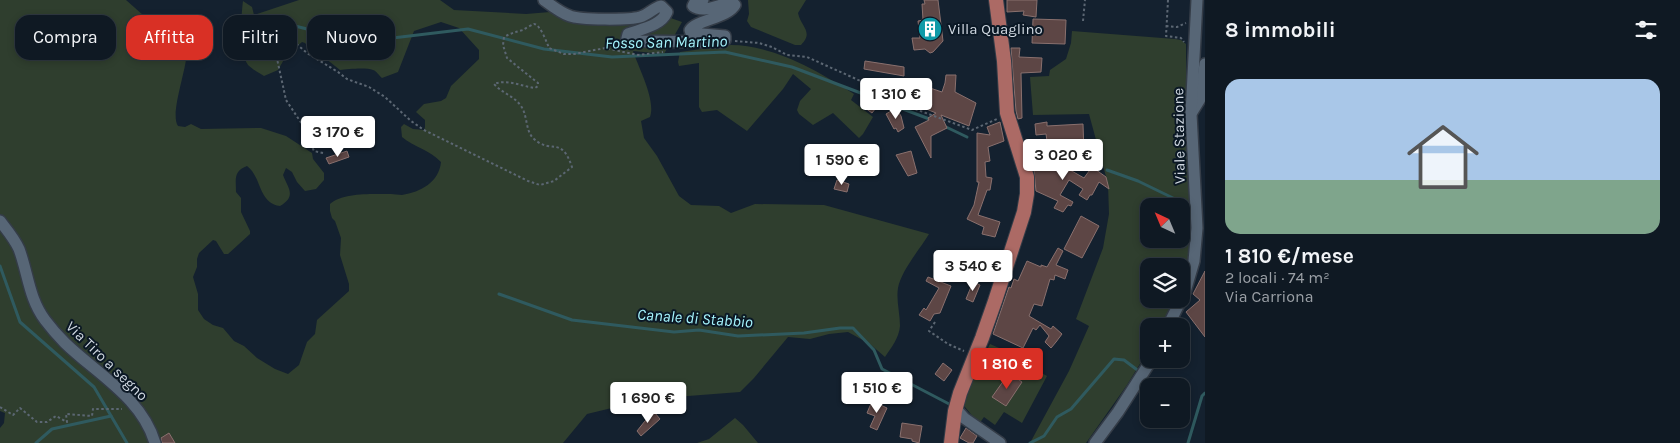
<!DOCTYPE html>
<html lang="it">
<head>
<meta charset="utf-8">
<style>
  :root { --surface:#0f1923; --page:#1d2630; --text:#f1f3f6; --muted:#9ba0a6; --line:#2f3841; --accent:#d93025 }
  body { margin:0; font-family:Karla,sans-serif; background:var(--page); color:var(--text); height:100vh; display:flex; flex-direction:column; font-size:19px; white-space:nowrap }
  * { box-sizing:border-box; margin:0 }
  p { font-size:16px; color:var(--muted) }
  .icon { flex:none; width:28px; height:28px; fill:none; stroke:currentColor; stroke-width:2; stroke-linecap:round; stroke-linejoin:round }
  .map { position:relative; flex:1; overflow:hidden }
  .side { display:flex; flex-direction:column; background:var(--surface); width:475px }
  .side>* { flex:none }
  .guide { position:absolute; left:15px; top:15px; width:475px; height:45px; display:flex; gap:10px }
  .needle { width:32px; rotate:316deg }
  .tools { position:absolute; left:1140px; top:198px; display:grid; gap:10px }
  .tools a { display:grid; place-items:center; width:50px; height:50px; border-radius:10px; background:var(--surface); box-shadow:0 2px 8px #0003,0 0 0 1px var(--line); font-size:25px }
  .price { position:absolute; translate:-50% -42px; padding:0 11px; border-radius:5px; background:#fff; color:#222; font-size:16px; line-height:32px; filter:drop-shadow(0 1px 2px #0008) }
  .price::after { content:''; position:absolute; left:50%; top:30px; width:15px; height:11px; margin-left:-8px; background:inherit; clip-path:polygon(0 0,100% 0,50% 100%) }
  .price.on { background:var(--accent); color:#fff }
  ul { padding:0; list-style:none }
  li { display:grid; align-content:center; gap:10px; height:265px; padding:0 20px }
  li span { display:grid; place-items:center; height:155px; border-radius:15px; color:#555 }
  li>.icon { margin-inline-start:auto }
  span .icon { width:90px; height:90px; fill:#fffc; stroke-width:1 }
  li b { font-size:21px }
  h2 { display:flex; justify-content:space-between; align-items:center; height:60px; padding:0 20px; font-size:21px }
  .tag { padding:0 18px; border-radius:15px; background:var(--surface); box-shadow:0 2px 8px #0003,0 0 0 1px var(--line); font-size:18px; line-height:45px }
  .tag.on { background:var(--accent); color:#fff }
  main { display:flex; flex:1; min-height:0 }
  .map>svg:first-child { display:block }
</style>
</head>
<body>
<main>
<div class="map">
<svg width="1205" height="443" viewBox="0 0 1205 443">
  <rect width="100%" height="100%" fill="#14212f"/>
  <g fill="#2f3e2e" fill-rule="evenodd">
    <path d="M0,0h126l26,23 35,23c2,19 -18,67 -9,80l7,1 6,-3 10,5 60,-1 25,8 26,17 1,6 11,14v7l-8,9 -11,2 -8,-9 -5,-10 -6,-4 -3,7c5,13 14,21 -3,31 -22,-3 -18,-29 -33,-40 -14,5 -11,14 -11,26l5,6v14l9,19v3l-22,20h-4l-8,-13 -3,-1 -14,13 -2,6v8l-4,10 5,17v16l6,9 9,6 10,3 11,13 10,5 13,12 18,11 13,5 11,-9 8,-23 8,-8 2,-14 32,-29v-7l-9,-29 1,-17 -6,-17 -3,-3 -2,-7v-7c13,-12 44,-10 61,-10 3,0 7,1 11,1 19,-3 37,-13 39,-33 -11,-12 -27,-15 -39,-25l-1,-10 3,-3 9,5 11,1 1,-3v-7l-9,-8 8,-8 17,-3 5,-3 5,-12 28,-27v-9l-20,-22 -18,-6 -27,9 -16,41 -16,6c-3,-2 -5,-7 -9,-8 -7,-3 -25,-1 -33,0l-15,-12 -15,-9 -5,-6 -3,-1 -16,14 -8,14 -14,6c-5,-3 -12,-7 -16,-11 -9,-12 -7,-49 -5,-64l9,6 2,8 45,-15h141l14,10 72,4 24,-2 21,8 64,1 30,-5 17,6 -18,32 -31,-3c6,18 23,49 17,66l-9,4 3,17 13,18 22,40 12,9 28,1 12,7 24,-9 69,1 105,29c-9,15 -28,37 -31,54 -2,12 2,25 2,38 -1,12 -9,22 -15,31l-15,-13 -22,-12 -19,2 -19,5 -22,-2 -34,41 -14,14 -91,7 -62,15 -24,29h-563v-15l4,-5 1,-10 -5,-2z"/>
    <path d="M748,0h58l-8,13c3,14 16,19 3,32h-6l-44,-18 -4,-6 2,-7z"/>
    <path d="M1072,31l103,8 6,1 5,4c0,38 1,76 2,115 2,39 9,88 -7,125v-18h-32v33h25l-13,27h-12v23l-22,36 -41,58h-56l39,-72 20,-45 -13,-7 27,-71 6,-34 -1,-30 -19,-70 -56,1 -3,-38 19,-1 1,-6 16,-11 5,-16zM1149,206h32v33h-32z"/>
    <path d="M731,45c42,0 88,26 123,49l-3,6 22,17 -10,17 -4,4 -26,-25 -20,12 -14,-11 -2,-4 3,-9 11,-12 -18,-15 -10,15 -36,42 -30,-21 -15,2 -3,-5v-44l-20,3 -1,-4 2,-10z"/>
    <polygon points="990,344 1020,357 1039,361 1036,370 1047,376 1022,423 1004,412 995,425 984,417 979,424 965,407 963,401 982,351 986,352"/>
    <polygon points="735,418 743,425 758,443 697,443 709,439"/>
  </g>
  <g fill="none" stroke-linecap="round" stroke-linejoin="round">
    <g stroke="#2f5a5f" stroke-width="3">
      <polyline points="295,26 359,42 468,29 544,49 612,57 725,52 792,67 932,120"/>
      <polyline points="944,126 967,137"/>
      <polyline points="1107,170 1138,181 1173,198"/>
      <polyline points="0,266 20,322 94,387 127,443"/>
      <polyline points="499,294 572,320 674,332 699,330 738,336 804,333 840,328 853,328 874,350 882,369 953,406"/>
      <polyline points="36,443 52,429 111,416"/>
      <polyline points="1030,443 1044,436 1057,417 1071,409 1114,359 1124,360 1140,372"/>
      <polyline points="1188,443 1202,396 1205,393"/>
    </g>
  </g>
  <g fill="#5d4645" stroke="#89706e">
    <polygon points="924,0 938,0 943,41 933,52 930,53 925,49 914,50 912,38 920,38 918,21 923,20 922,4 925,4"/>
    <polygon points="1007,0 1037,0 1036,17 1023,15 1024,11 1007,12"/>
    <polygon points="1033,19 1066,20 1065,44 1032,43"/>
    <polygon points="1011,48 1020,48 1019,57 1042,58 1041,72 1021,73 1022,118 1018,119 1016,111"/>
    <polygon points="865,61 904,67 904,76 864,69"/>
    <polygon points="946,75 956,75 955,92 976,103 969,126 941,115 947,128 931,136 931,158 915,127 929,120 928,118 936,113 919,106 927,87 942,92 945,83"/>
    <polygon points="869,95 879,104 872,113 861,105"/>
    <polygon points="896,108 901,116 904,128 898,132 896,128 894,129 886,114"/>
    <polygon points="1000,122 1004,141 988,147 990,161 985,162 986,177 992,178 990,190 987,190 978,215 1000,222 995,237 982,234 984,227 967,219 974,205 979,182 977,182 977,133 990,135 987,127"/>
    <polygon points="1047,122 1047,126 1083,124 1084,154 1074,154 1075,140 1047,141 1046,134 1036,135 1035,124"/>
    <polygon points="347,151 349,157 329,164 326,158"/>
    <polygon points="911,151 917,173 908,176 896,155"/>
    <polygon points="1037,151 1084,178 1092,167 1106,177 1109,189 1099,182 1092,195 1090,195 1087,200 1079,195 1083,189 1069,180 1060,195 1073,202 1071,206 1068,205 1063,212 1054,208 1058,201 1036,191 1034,171"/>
    <polygon points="837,180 849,184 847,192 834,189"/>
    <polygon points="1081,216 1099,226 1082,258 1064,249"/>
    <polygon points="1058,248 1063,251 1056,265 1068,270 1065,279 1055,275 1054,280 1050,279 1042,306 1034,304 1029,316 1051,329 1053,326 1062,334 1056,342 1051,348 1045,342 1049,336 1040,325 1036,330 1033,328 1023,348 993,334 1009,287 1011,288 1014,279 1018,281 1027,261 1041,267 1041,265 1047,267"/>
    <polygon points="1205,271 1205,337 1186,312 1200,300 1193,294"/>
    <polygon points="928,277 951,286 940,313 934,314 930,321 919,315 924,308 926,310 939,288 926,281"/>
    <polygon points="973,282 980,285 973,302 966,299"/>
    <polygon points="943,363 952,370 944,381 935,374"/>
    <polygon points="1009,373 1022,382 1006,406 992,397"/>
    <polygon points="872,401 887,408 877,430 870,427 875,416 867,413"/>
    <polygon points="655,413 660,419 641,436 637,431 645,421"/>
    <polygon points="902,423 922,426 919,443 912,441 912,439 900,437"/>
    <polygon points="966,428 977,436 973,443 969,443 960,438"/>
    <polygon points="169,433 175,443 162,443 161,438"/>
  </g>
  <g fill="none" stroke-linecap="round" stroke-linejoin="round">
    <g stroke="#343c47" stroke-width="14">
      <g id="minor">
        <path d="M544,0c8,6 17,13 26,16 10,4 60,4 70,1 8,-2 13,-9 21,-11l6,6c-6,14 -26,17 -39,22l-1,4 5,3 90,1 3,-2v-4l-34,-3 -1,-3c6,-10 38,-12 45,-25l-3,-3c-12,2 -28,12 -39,4l2,-4 8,-2"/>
        <polyline points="1192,112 1200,99 1205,64"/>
        <path d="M0,221c7,9 14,17 19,28 9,24 10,50 26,71 6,8 13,16 20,23 32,31 77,55 90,100"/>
        <polyline points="1168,326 1185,292 1194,261 1197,228 1191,114 1197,0"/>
        <polyline points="956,409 964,418 1000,443"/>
        <polyline points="1095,443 1118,412 1152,359"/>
      </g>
    </g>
    <g stroke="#343c47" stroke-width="16">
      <polyline id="major" points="951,443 955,411 960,393 982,338 995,301 1024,212 1027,194 1027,177 1007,113 1004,61 996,0"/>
    </g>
    <g stroke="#5c6773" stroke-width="2" stroke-dasharray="2.5 2.5" stroke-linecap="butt">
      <polyline points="1168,0 1166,36 1181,38 1184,42"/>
      <polyline points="1083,21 1085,0"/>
      <polyline points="1166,26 1177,27 1186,23"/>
      <polyline points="735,41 759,43 772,47 787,55 807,57 883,91 915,109 972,130 997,119"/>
      <path d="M323,153l-9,-2 -12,-27 -16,-24 -17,-78 2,-6 4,-1 3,1 6,14 9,11 14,12 31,19 9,7 22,8 16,10 26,24 13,9 104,51 12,4 14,-4 18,-14c-11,-32 -20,-12 -38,-28 -9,-8 -6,-23 -13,-33 -7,-10 -19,-13 -27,-22 13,-5 27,2 41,4l3,-2v-3l-31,-25 -4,-13 1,-8c7,-4 12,-5 19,-7 3,-2 8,-5 11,-6 6,0 13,19 15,24l15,6h10l31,-6 33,7 25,-3"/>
      <polyline points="935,322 929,331 948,344 964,351"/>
      <polyline points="0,407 13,415 20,408 37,422 47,422 56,416 67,422 66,414 92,416 93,409 122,409"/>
    </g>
    <use href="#minor" stroke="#576676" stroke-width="11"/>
    <use href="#major" stroke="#ac6a65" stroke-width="14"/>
  </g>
  <defs>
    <g id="building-disc" transform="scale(1.25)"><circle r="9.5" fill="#0f9aa8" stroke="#0b1825"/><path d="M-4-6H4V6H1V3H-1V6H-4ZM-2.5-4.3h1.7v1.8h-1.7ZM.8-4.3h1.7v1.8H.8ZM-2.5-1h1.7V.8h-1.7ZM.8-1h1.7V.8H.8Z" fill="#fff"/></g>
  </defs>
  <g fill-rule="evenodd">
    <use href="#building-disc" x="930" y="29"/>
  </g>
  <g text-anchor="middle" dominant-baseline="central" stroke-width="4" stroke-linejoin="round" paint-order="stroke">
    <g font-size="15" fill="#d1d9e2" stroke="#0b1825" text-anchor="start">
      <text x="948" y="29">Villa Quaglino</text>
    </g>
    <g font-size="15" fill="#d1d9e2" stroke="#0b1825">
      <text transform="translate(1179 136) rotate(-91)">Viale Stazione</text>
      <text transform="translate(107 361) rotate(44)">Via Tiro a segno</text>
    </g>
    <g font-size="16" font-style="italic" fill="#a5f4fd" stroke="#0b1825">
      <text transform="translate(666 42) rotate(-1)">Fosso San Martino</text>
      <text transform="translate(695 318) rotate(4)">Canale di Stabbio</text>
    </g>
  </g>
</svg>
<div class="tools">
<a><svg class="needle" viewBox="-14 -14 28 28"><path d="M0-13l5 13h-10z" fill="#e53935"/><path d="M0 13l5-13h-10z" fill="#9ba0a6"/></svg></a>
<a><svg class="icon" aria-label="layers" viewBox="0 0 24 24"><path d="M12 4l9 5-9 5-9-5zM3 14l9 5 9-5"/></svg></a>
<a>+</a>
<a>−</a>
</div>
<b class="price" style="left:896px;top:120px">1 310 €</b>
<b class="price" style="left:338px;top:158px">3 170 €</b>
<b class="price" style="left:1063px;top:181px">3 020 €</b>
<b class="price" style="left:842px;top:186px">1 590 €</b>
<b class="price" style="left:973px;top:292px">3 540 €</b>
<b class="price on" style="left:1007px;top:390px">1 810 €</b>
<b class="price" style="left:877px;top:414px">1 510 €</b>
<b class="price" style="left:648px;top:424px">1 690 €</b>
<div class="guide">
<a class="tag">Compra</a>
<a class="tag on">Affitta</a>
<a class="tag">Filtri</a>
<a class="tag">Nuovo</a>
</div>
</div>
<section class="side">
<h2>8 immobili<svg class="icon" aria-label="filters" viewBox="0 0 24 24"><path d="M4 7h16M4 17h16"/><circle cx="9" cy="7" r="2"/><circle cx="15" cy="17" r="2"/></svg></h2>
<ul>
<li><span style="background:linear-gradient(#a9c7e8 65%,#7fa58c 0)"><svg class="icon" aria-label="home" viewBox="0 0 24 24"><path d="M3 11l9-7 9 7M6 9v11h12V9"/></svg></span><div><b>1 810 €/mese</b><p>2 locali · 74 m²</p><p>Via Carriona</p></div></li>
</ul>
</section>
</main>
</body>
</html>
